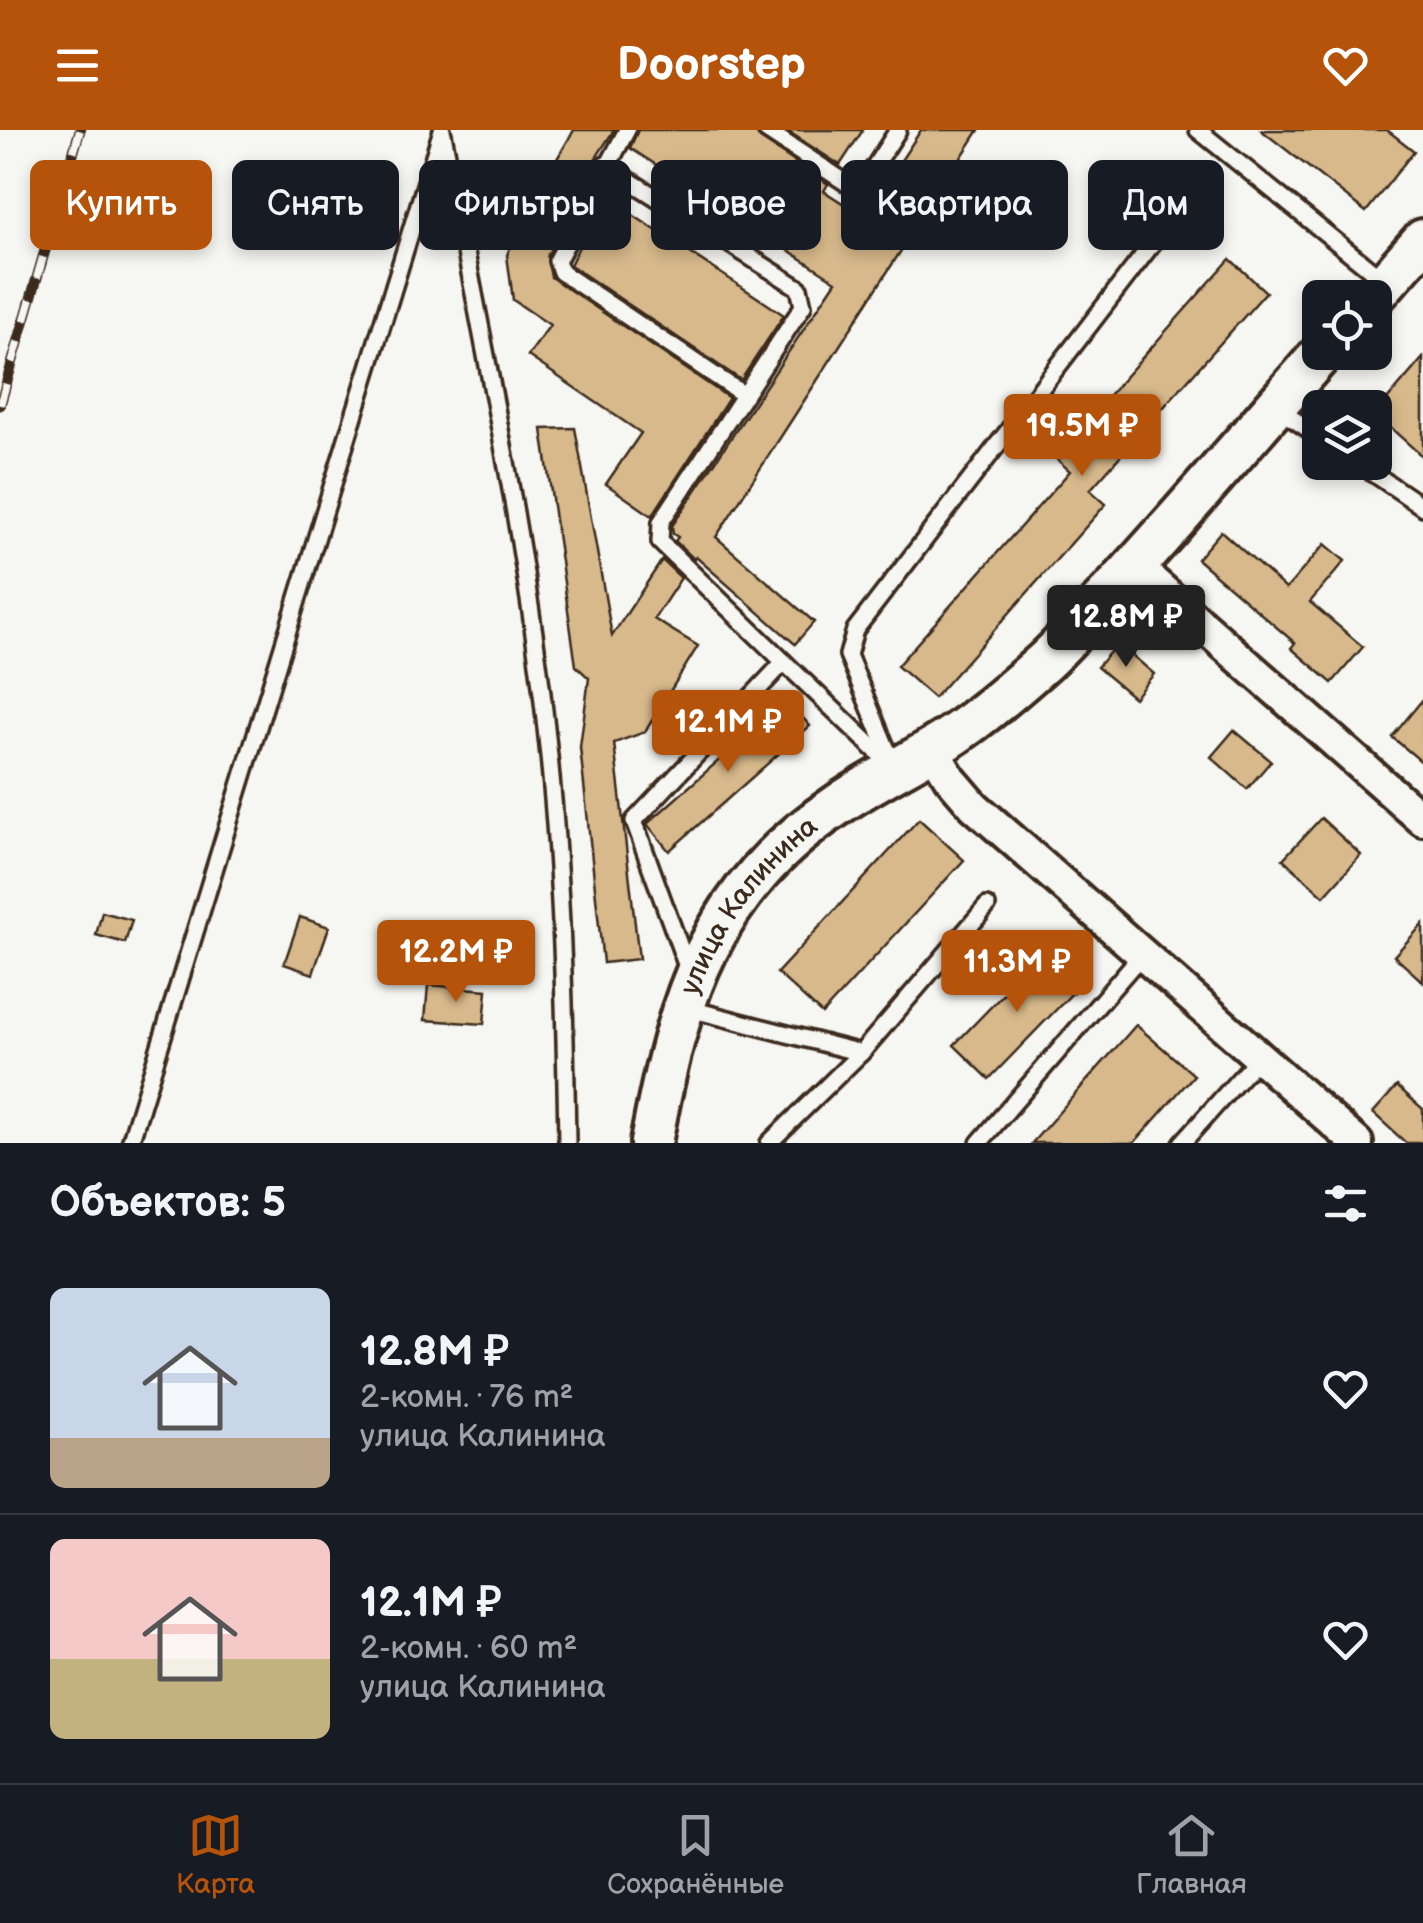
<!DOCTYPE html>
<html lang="ru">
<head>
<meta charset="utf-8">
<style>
  :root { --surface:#171b24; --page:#242831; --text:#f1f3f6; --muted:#9ea1a6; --line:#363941; --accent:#b45309 }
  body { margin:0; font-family:"Balsamiq Sans",sans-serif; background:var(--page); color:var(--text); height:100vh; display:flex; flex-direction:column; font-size:38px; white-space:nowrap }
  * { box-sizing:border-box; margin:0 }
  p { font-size:32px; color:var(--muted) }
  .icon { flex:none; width:55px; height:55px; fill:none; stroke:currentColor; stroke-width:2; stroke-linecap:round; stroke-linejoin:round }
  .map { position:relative; height:1013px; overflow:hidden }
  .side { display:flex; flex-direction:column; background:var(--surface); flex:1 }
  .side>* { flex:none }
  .banner { position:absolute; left:30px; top:30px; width:1365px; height:90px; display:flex; gap:20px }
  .controls { position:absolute; left:1302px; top:150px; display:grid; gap:20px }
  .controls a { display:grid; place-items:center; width:90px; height:90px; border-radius:15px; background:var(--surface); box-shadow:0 5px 15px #0003; font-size:50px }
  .price { position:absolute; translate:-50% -85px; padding:0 22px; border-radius:10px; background:var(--accent); color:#fff; font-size:32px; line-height:65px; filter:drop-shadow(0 2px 5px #0008) }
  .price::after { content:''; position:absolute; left:50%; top:60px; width:30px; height:22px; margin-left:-15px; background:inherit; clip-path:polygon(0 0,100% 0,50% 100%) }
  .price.current { background:#222; color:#fff }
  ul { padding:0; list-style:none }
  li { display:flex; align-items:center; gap:30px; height:250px; padding:0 50px }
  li+li { border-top:2px solid var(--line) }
  li span { display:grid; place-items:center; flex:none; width:280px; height:200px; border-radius:15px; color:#555 }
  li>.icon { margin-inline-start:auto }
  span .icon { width:120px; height:120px; fill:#fffc; stroke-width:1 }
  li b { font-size:42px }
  h2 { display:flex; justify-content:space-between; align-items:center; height:120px; padding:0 50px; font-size:42px }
  .pill { padding:0 35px; border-radius:15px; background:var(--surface); box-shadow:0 5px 15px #0003; font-size:35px; line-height:90px }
  .pill.current { background:var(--accent); color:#fff }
  header { display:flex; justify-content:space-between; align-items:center; height:130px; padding:0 50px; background:var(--accent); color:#fff; font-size:45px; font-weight:700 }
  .dock { display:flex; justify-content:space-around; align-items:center; height:140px; border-top:2px solid var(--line); background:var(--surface); font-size:28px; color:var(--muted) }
  .dock a { display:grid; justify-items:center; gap:5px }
  .dock .current { color:var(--accent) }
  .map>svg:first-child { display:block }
</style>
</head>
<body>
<header><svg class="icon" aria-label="menu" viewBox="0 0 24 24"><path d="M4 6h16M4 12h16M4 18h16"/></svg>Doorstep<svg class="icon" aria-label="heart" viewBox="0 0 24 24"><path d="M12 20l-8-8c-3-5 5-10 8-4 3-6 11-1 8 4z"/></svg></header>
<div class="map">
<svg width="1423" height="1013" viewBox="0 0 1423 1013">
  <rect width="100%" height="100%" fill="#f6f6f2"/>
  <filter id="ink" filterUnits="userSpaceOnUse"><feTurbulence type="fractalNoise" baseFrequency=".01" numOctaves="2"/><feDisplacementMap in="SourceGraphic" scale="20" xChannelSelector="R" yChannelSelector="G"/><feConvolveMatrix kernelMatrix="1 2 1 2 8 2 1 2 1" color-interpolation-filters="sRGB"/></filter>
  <g filter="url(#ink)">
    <g fill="#d7b98b" stroke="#3b2a1e" stroke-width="2.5">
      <polygon points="574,0 614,0 581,51 586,54 547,126 551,147 729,268 652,386 606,354 641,303 528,226 550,195 513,170 507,125 527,80"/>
      <polygon points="638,0 755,0 760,9 828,54 824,61 864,87 921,0 979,0 716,407 814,492 795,514 696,427 694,429 675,411 678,407 673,404 672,396 836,151 630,18"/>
      <polygon points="786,0 863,0 840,35"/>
      <polygon points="1261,0 1387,0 1414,21 1366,82"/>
      <polygon points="604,66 784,185 741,250 570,135"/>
      <polygon points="1230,129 1266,162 1090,360 1106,374 934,568 897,536 1070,341 1054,327"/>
      <polygon points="1423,228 1423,327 1375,284"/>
      <polygon points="575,298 612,506 662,430 681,448 654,489 698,516 645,602 614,613 639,829 603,833 580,617 589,548 576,536 542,299"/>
      <polygon points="1221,401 1286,459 1325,414 1345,431 1310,472 1363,517 1332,553 1291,518 1295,513 1197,429"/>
      <polygon points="1118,513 1154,544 1134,568 1097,537"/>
      <polygon points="1423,569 1423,633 1392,607"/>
      <polygon points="787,570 810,596 669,721 647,694"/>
      <polygon points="1234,600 1271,631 1247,659 1211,627"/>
      <polygon points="1321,688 1361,725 1324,766 1283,729"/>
      <polygon points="919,689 964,730 822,884 777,843"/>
      <polygon points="102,782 132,790 125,813 96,805"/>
      <polygon points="300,787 329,797 313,844 284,834"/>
      <polygon points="1423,794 1423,852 1394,826"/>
      <polygon points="1045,821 1080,855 989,949 954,915"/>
      <polygon points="428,855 487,860 484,894 425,890"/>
      <polygon points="1136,895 1194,945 1134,1013 1032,1013"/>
      <polygon points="1397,956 1423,979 1423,1013 1406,1013 1373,983"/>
    </g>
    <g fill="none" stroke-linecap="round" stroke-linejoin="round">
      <g stroke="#3b2a1e" stroke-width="22">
        <g id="lane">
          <polyline points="627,0 557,131 561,142 744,265"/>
          <polyline points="766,0 848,54 866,50 898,0"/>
          <polyline points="1198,0 1386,152"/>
          <path d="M443,4c39,206 85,413 106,622 13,128 16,258 18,387"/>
          <polyline points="605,35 799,158 803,176 661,392 660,412 784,532"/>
          <polyline points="1278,279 1320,307"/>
          <polyline points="1357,332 1423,377"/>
          <polyline points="895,639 848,525 855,500 1192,62"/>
          <polyline points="690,845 634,691 784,532 889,633"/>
          <polyline points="686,878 861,923 987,776"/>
          <polyline points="130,1013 442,0"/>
          <polyline points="769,1013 861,923"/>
          <polyline points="979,1013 1143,823"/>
          <polyline points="1182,1013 1260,926"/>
        </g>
      </g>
      <g stroke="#3b2a1e" stroke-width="38">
        <g id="street">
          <polyline points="1135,436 1423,690"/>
          <polyline points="932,619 950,648 974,676 1357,1013"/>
        </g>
      </g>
      <g stroke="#3b2a1e" stroke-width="48">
        <g id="secondary">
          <polyline points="1372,168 1423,110"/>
          <path id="s1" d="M651,1013c27,-146 58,-252 188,-339 29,-20 61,-36 91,-54 41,-24 79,-57 114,-88 24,-22 45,-48 68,-71 72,-78 140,-159 211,-239"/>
        </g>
      </g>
      <use href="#lane" stroke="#f6f6f2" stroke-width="15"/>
      <use href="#street" stroke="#f6f6f2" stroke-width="30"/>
      <use href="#secondary" stroke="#f6f6f2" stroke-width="40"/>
      <g stroke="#3b2a1e" stroke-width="11">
        <polyline id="rail" points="0,275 80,0"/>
      </g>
      <use href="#rail" stroke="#f6f6f2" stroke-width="8" stroke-dasharray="22" stroke-linecap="butt"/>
    </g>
  </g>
  <g text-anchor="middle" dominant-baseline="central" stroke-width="10" stroke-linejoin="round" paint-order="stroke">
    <g font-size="28" fill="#3b2a1e" stroke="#f6f6f2">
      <text stroke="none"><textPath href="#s1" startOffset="262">улица Калинина</textPath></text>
    </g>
  </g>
</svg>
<div class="controls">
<a><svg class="icon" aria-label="locate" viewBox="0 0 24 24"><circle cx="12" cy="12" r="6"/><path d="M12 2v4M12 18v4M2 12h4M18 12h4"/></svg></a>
<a><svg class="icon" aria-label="layers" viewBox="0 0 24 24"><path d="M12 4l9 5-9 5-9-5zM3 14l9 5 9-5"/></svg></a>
</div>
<b class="price" style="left:1082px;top:349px">19.5M ₽</b>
<b class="price current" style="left:1126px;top:540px">12.8M ₽</b>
<b class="price" style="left:728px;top:645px">12.1M ₽</b>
<b class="price" style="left:456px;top:875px">12.2M ₽</b>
<b class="price" style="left:1017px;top:885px">11.3M ₽</b>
<div class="banner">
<a class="pill current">Купить</a>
<a class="pill">Снять</a>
<a class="pill">Фильтры</a>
<a class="pill">Новое</a>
<a class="pill">Квартира</a>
<a class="pill">Дом</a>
</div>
</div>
<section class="side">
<h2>Объектов: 5<svg class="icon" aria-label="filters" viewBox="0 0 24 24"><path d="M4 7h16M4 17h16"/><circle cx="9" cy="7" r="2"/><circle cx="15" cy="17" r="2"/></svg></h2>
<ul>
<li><span style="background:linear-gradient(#c9d6e8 75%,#b9a48a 0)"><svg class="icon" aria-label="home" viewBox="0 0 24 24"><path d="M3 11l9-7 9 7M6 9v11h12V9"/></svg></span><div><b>12.8M ₽</b><p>2-комн. · 76 m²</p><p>улица Калинина</p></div><svg class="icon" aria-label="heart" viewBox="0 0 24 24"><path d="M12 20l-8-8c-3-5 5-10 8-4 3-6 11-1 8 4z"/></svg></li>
<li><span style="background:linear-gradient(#f6c9c9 60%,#c2b280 0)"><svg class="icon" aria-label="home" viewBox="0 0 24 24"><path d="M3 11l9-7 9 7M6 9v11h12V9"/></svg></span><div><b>12.1M ₽</b><p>2-комн. · 60 m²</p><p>улица Калинина</p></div><svg class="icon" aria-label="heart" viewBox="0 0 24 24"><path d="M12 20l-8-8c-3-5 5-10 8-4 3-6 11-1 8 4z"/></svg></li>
</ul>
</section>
<nav class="dock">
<a class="current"><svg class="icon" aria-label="map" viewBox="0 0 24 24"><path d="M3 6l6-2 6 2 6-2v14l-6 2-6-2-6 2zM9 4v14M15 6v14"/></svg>Карта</a>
<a><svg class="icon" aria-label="saved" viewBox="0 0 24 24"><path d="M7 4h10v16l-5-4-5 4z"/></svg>Сохранённые</a>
<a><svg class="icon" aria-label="home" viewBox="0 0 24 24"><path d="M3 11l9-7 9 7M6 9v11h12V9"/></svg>Главная</a>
</nav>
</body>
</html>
